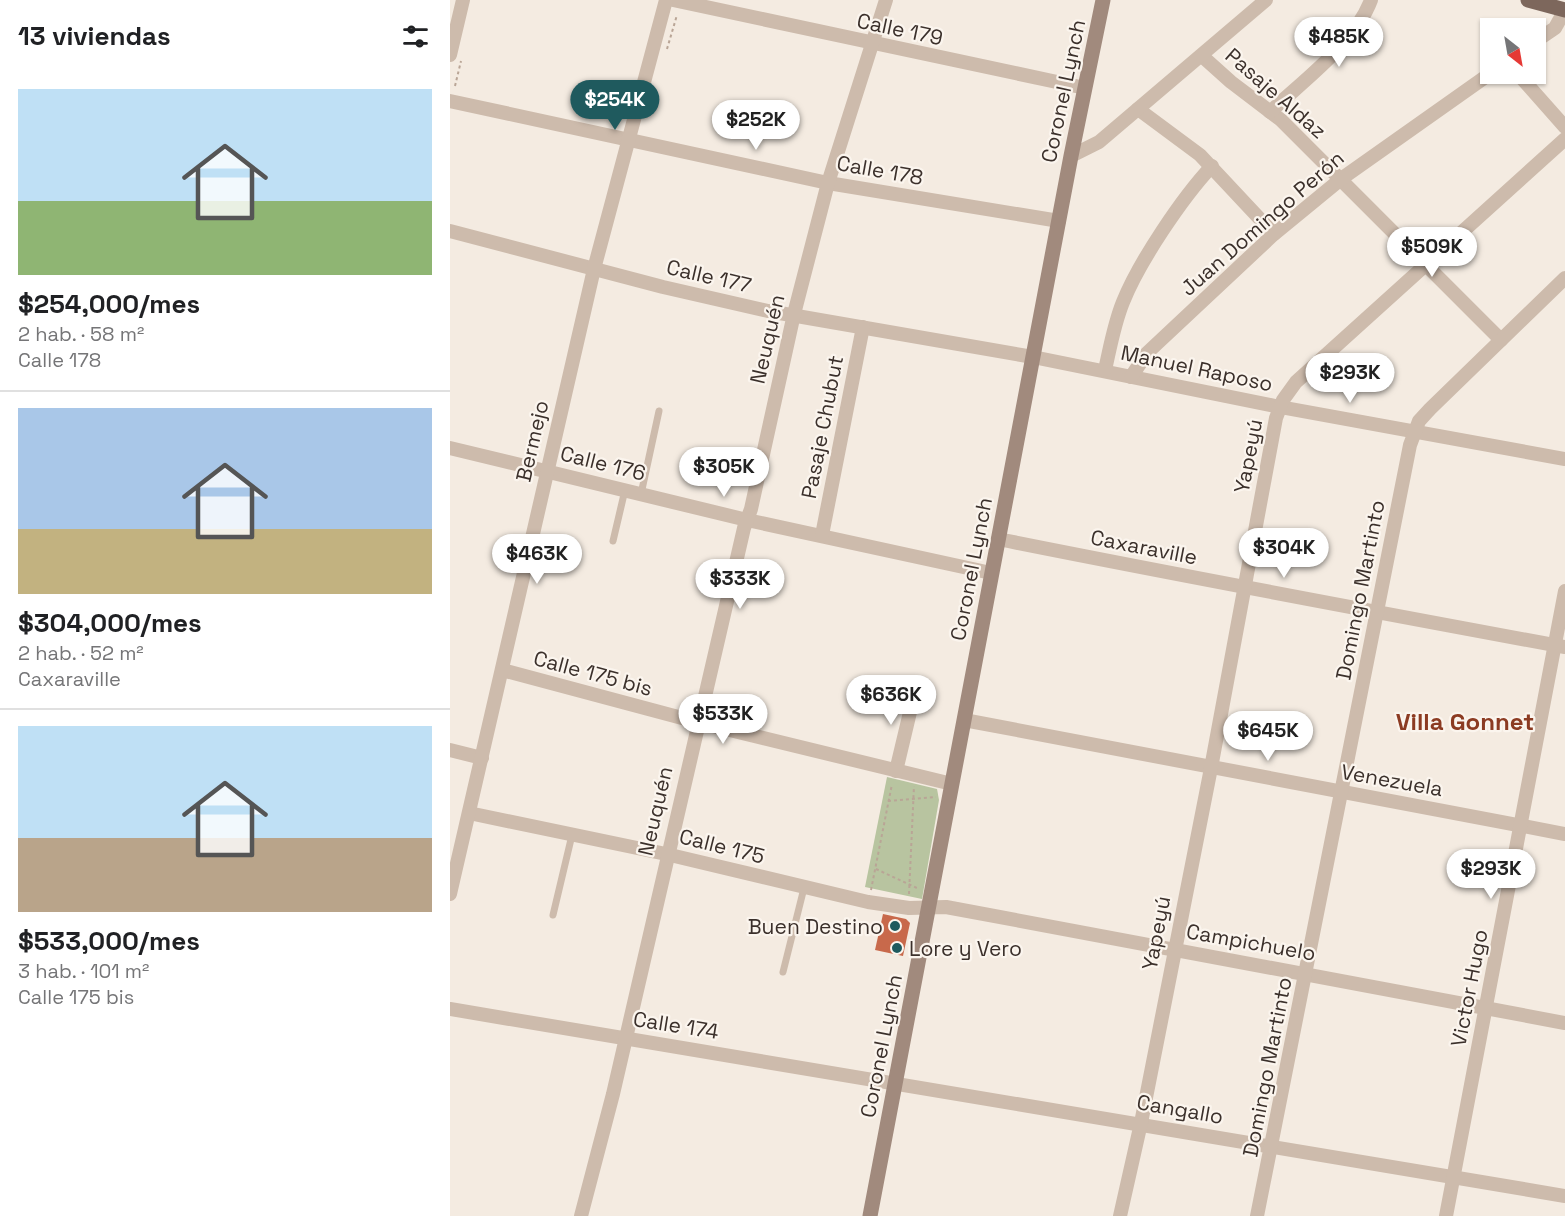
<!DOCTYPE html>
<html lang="es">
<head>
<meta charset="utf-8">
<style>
  :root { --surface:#fff; --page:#f6f6f6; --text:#202124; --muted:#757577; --line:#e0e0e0; --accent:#1f5a5e }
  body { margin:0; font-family:"Space Grotesk",sans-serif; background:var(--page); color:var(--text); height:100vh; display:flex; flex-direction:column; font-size:22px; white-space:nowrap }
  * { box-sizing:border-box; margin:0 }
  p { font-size:20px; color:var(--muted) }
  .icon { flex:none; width:33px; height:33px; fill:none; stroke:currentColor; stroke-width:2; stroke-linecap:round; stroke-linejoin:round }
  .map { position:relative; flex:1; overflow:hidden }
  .side { display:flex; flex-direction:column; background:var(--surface); width:450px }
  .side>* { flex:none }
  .needle { width:39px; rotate:149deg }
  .tools { position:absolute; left:1030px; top:18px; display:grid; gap:12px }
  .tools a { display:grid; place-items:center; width:66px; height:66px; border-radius:0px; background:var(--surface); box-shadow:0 2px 4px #0004; font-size:30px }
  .price { position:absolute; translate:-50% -51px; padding:0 14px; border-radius:21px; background:#fff; color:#222; font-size:20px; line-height:39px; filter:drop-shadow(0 2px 3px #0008) }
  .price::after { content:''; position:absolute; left:50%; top:36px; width:18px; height:14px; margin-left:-9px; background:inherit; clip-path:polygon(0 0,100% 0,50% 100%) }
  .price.active { background:var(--accent); color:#fff }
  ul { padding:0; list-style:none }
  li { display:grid; align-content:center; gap:12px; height:318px; padding:0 18px }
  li+li { border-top:2px solid var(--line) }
  li span { display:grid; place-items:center; height:186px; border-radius:0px; color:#555 }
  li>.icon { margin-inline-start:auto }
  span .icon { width:108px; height:108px; fill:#fffc; stroke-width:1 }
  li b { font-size:26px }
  h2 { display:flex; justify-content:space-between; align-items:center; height:72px; padding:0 18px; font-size:26px }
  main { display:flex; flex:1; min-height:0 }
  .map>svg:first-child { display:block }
</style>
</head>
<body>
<main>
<section class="side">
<h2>13 viviendas<svg class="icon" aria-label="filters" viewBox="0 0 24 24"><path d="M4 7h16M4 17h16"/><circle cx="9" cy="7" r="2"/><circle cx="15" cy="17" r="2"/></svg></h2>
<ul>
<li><span style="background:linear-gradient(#bfe0f5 60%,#8fb573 0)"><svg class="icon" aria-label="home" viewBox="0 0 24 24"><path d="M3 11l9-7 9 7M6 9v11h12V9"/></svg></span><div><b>$254,000/mes</b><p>2 hab. · 58 m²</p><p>Calle 178</p></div></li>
<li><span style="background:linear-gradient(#a9c7e8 65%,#c2b280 0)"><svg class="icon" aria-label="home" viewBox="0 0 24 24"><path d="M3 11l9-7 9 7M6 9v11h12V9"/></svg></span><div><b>$304,000/mes</b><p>2 hab. · 52 m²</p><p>Caxaraville</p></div></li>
<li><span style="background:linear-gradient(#bfe0f5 60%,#b9a48a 0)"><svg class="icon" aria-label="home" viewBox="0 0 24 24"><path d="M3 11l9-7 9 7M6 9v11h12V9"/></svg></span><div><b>$533,000/mes</b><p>3 hab. · 101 m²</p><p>Calle 175 bis</p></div></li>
</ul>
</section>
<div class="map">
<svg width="1115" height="1216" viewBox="0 0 1115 1216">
  <rect width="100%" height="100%" fill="#f4ebe1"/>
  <polygon fill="#b8c4a0" points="437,777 487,789 489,800 472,899 415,887"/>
  <polygon fill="#c8694b" points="433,914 456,919 460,923 453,956 425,950"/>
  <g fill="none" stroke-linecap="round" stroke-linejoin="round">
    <g stroke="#b9a596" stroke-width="2" stroke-dasharray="3 3" stroke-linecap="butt">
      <polyline points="217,49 227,15"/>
      <polyline points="5,86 11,61"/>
      <polyline points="438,801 486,797"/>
      <polyline points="426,869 469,889"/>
      <polyline points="421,890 442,784"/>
      <polyline points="459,894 464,786"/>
    </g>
    <g stroke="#cdbbac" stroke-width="7">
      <polyline points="191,494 209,411"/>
      <polyline points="163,541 175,490"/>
      <polyline points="103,915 122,835"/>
      <polyline points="333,972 354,888"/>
    </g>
    <g stroke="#cdbbac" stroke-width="14">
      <polyline points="223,0 635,88"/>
      <polyline points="1086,41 1105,28 1115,10"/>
      <polyline points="0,55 13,0"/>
      <polyline points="752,56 781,82 831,120 1051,340"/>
      <polyline points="1068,74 1115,127"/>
      <polyline points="0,101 378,183 609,221"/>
      <polyline points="688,109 750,155 824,234"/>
      <path d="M820,112c34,-32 85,-69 101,-112"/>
      <polyline points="621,156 649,142 816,0"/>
      <polyline points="0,231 213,287 318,311 583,357 830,407 1115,459"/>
      <path d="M655,370c5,-22 9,-46 18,-68 16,-40 59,-104 89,-136"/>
      <polyline points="681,377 697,353 824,234 891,179 1041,73"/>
      <polyline points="0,448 297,520 541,573"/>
      <polyline points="372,535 413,327"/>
      <path d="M548,539c189,38 378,73 567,108"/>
      <polyline points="52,670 247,722 502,784"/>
      <polyline points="514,720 1115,834"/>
      <polyline points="0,750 32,758"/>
      <polyline points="446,771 466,687"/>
      <polyline points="19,813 216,854 418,902 459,908 496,907 1115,1023"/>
      <polyline points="0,894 144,269 216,0"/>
      <polyline points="0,1009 1115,1196"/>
      <polyline points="131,1216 163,1094 294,528 301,509 344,314 378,183 436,0"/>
      <polyline points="670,1216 691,1123 761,768 826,418 833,400 846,382 1115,139"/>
      <polyline points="807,1216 960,445 969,421 980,409 1115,278"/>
      <polyline points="996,1216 1115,591"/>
    </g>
    <polyline stroke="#a18a7d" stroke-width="15" points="420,1216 621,156 653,0"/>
    <polyline stroke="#7d675c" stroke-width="15" points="1078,0 1115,10"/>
  </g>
  <g fill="#1f5a5e" stroke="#fbf5ee" stroke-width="2">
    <circle cx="445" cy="926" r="6"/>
    <circle cx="447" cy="948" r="6"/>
  </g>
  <g text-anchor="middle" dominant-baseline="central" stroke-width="4.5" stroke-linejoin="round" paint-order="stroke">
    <g font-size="21" fill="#3b302b" stroke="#fbf5ee">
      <text transform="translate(450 29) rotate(12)">Calle 179</text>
      <text transform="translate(613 91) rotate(-78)">Coronel Lynch</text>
      <text transform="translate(826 93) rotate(41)">Pasaje Aldaz</text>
      <text transform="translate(430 170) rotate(10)">Calle 178</text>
      <text transform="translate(812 223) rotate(-41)">Juan Domingo Perón</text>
      <text transform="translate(259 276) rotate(13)">Calle 177</text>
      <text transform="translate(317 339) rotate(-77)">Neuquén</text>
      <text transform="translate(747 368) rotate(12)">Manuel Raposo</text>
      <text transform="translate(372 427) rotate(-79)">Pasaje Chubut</text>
      <text transform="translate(82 441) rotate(-77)">Bermejo</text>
      <text transform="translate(798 456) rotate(-79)">Yapeyú</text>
      <text transform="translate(153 463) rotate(14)">Calle 176</text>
      <text transform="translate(694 547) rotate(11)">Caxaraville</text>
      <text transform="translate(521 569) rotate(-79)">Coronel Lynch</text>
      <text transform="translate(910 590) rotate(-79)">Domingo Martinto</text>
      <text transform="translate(143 673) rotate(15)">Calle 175 bis</text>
      <text transform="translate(942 780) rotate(10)">Venezuela</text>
      <text transform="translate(205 811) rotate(-77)">Neuquén</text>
      <text transform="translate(272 846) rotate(14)">Calle 175</text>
      <text transform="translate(706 933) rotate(-79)">Yapeyú</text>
      <text transform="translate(801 942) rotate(10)">Campichuelo</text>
      <text transform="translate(1019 988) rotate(-79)">Victor Hugo</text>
      <text transform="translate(226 1025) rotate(9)">Calle 174</text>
      <text transform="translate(431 1046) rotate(-79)">Coronel Lynch</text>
      <text transform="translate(817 1067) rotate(-79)">Domingo Martinto</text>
      <text transform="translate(730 1109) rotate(10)">Cangallo</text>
    </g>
    <g font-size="21" fill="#3b302b" stroke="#fbf5ee" text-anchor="end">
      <text x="433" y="926">Buen Destino</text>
      <text x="459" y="948" text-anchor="start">Lore y Vero</text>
    </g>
    <g font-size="24" font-weight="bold" fill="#8c3b22" stroke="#fbf5ee">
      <text x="1015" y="721">Villa Gonnet</text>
    </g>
  </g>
</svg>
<div class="tools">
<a><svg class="needle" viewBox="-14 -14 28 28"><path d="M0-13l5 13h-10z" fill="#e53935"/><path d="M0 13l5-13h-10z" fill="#757577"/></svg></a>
</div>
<b class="price" style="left:889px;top:68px">$485K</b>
<b class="price active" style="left:165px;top:131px">$254K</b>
<b class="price" style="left:306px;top:151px">$252K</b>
<b class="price" style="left:982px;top:278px">$509K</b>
<b class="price" style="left:900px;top:404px">$293K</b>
<b class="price" style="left:274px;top:498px">$305K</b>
<b class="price" style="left:834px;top:579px">$304K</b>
<b class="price" style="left:87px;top:585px">$463K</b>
<b class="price" style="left:290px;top:610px">$333K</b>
<b class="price" style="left:441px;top:726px">$636K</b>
<b class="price" style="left:273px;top:745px">$533K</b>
<b class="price" style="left:818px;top:762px">$645K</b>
<b class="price" style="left:1041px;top:900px">$293K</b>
</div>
</main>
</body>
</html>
